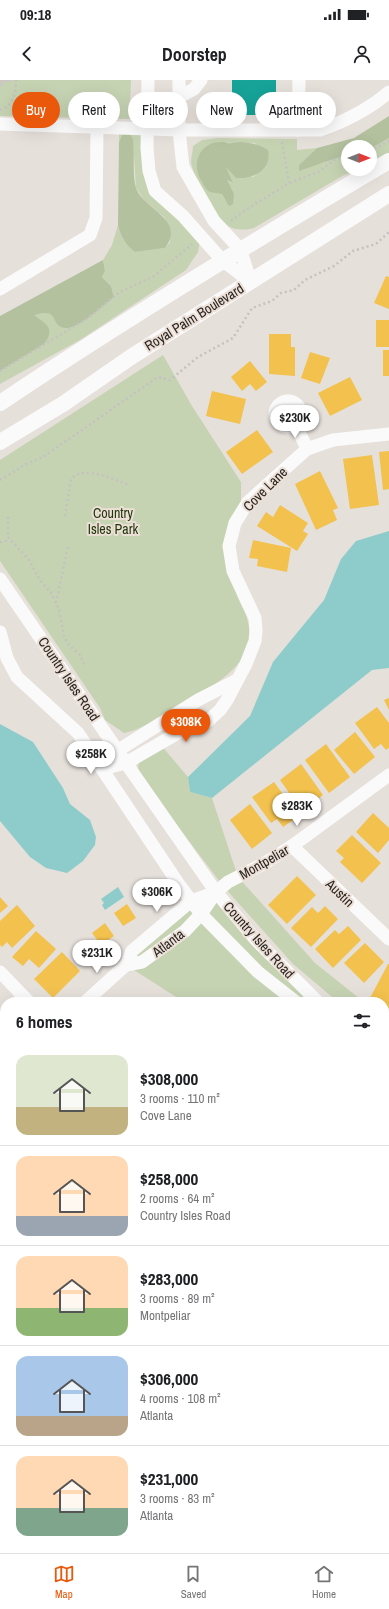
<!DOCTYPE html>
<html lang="en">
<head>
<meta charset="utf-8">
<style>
  :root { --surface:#fff; --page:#f6f6f6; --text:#202124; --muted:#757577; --line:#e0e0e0; --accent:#ea580c }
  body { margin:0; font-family:"Archivo Narrow",sans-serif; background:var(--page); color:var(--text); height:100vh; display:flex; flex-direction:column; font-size:15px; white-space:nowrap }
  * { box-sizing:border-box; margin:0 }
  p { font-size:13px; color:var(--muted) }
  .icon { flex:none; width:22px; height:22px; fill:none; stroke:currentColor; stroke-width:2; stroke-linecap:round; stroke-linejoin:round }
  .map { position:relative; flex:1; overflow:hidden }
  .drawer { position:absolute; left:0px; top:917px; width:389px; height:556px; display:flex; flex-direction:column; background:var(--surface); border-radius:16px 16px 0 0; box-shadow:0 4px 16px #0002 }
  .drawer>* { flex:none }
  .guide { position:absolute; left:12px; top:12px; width:365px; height:36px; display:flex; gap:8px }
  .needle { width:26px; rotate:90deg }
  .buttons { position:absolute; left:341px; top:60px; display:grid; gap:8px }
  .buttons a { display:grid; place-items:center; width:36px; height:36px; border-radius:50%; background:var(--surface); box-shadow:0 4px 16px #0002; font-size:20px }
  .price { position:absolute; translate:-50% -34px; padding:0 9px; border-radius:14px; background:#fff; color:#222; font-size:13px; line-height:26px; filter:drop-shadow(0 1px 2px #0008) }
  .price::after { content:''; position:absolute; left:50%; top:24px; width:12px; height:9px; margin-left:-6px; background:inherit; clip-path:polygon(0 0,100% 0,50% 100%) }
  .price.current { background:var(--accent); color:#fff }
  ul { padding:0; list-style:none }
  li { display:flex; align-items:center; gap:12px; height:100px; padding:0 16px }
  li+li { border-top:1px solid var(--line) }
  li span { display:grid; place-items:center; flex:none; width:112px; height:80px; border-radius:12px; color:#555 }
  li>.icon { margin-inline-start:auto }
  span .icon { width:48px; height:48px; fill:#fffc; stroke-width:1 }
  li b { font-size:17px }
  h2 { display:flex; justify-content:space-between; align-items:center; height:48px; padding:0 16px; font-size:17px }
  .chip { padding:0 14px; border-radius:18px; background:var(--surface); box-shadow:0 4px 16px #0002; font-size:14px; line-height:36px }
  .chip.current { background:var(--accent); color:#fff }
  .status { display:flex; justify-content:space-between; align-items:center; height:28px; padding:0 20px; background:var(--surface); direction:ltr }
  .status svg { height:11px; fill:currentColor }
  header { display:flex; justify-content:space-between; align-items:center; height:52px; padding:0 16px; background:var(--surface); font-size:18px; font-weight:700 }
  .tab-bar { display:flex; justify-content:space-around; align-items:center; height:56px; border-top:1px solid var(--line); background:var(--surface); font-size:11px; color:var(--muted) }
  .tab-bar a { display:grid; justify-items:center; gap:2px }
  .tab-bar .current { color:var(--accent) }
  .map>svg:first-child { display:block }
</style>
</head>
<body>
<div class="status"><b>09:18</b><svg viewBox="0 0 49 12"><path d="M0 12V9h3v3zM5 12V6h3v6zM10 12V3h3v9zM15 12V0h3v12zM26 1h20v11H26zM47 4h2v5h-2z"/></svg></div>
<header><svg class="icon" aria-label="back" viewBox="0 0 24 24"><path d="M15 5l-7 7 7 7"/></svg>Doorstep<svg class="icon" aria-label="person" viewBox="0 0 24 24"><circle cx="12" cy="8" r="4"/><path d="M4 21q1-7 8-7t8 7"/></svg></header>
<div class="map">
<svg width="389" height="1473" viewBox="0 0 389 1473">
  <rect width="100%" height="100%" fill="#e6e0db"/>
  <g fill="#c6d3b3" fill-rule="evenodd">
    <polygon points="0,0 131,0 130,27 141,28 140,34 129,39 0,36"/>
    <path d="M119,47l29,1 7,62 46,46 -3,16 -12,18 -106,70 -80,44v-13l44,-27 -11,-29c27,-8 16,8 31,13 13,3 40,-23 50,-31l-3,-11 -9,-9 3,-6 -2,-11 9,-15 6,-20c2,10 8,21 17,27l30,-4 5,-6 -5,-24 -21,-18 -8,-12 -3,-49 -10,-6 -4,9z"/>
    <path d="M218,58l79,1v11l20,-2 -18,17 24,-2 13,-6 12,-3v15h14l-18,6 -90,53c-8,2 -14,2 -22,0 -15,-5 -39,-51 -41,-66 0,-5 2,-11 2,-16l9,-6zM225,62c4,2 24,1 30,1l10,25 -12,9 -28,-12 7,18 -5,-3 1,25 -6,-11z"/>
    <polygon points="389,58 389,76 370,86 370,69"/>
    <path d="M163,275l29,51 49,76v25l-12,14c2,23 2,48 7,70 2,11 10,20 12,31 10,41 -33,63 -62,79 -20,10 -40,28 -62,32l-19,-13 -5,-12 -100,-147v-101z"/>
    <polygon points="160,664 188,697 190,712 212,718 238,797 315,883 364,922 338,922 293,884 223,806 141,698 138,688 139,680"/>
    <polygon points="216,812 309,922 184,922 126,885 132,871"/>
    <polygon points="384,937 389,939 389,963 384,959"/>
    <polygon points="384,992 389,996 389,1031 384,1029"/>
  </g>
  <g fill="#b3c19e">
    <polygon points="389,36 389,58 370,69 370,67 348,67 348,74 299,91 299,85 317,68 354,58"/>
    <path d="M123,53l7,1 3,5c2,14 -1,36 3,49 7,21 51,32 29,60l-30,4c-9,-6 -15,-17 -17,-27l1,-83z"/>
    <path d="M225,62c5,3 10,0 16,0 10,1 18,2 27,8 4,20 -14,29 -32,28l-10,-11 7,16 -6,-3 7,14 -1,10 -3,2 -2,-1 -6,-11c-4,-1 -9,-1 -12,-2 -4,-2 -6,-6 -8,-10 -9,-13 -7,-33 11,-39 3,-1 9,-1 12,-1z"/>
    <path d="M103,180l2,11 -3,6 9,9 3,11c-10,8 -37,34 -50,31 -15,-4 -4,-21 -30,-13 12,9 22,13 10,29l-44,27v-55z"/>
  </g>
  <g fill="#8ecccc">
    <polygon points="389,451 389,588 372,590 212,718 190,712 188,697 250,636 273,582 324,520 341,479 356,461"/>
    <polygon points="0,644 33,662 63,708 70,724 90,740 96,757 95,765 83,781 67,793 46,788 30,777 0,741"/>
    <polygon points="118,807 124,817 105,830 102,825 104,823 101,819"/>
    <polygon points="5,1333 5,1468 384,1468 384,1413 389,1414 389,1473 0,1473 0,1334"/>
  </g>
  <g fill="#f2c14e">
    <polygon points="386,196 389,197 389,229 374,223"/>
    <rect x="376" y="240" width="13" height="27"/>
    <polygon points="269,254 291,254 291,267 295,267 295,296 269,294"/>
    <rect x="383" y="270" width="6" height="26"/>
    <polygon points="310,272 330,278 320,304 301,298"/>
    <polygon points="250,281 267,302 256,311 250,304 242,311 231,297"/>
    <polygon points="350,297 362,320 330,336 318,313"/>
    <polygon points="212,311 246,319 240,344 206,336"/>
    <polygon points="257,350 273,372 242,394 226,372"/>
    <polygon points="389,371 389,409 383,410 379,372"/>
    <polygon points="372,375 379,425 350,429 343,379"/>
    <polygon points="320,391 338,428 333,430 337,440 316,450 295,404"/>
    <polygon points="280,425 308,443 303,451 308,454 297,471 257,446 266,432 273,437"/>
    <polygon points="253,460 291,468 287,492 257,486 258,479 249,478"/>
    <polygon points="389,618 389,630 384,620"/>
    <polygon points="377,627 389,643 389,668 386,670 381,664 374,669 355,643"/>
    <polygon points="355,652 375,677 354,694 334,670"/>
    <polygon points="326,664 350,697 329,713 305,680"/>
    <polygon points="301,684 323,715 302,731 280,700"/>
    <polygon points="274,702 299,736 283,747 277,739 271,743 252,717"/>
    <polygon points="250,724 272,753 252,769 230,740"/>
    <polygon points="373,733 389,748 389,760 378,773 356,752"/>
    <polygon points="352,755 381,783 362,803 340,782 344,778 336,771"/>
    <polygon points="297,796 316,815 287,844 268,825"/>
    <polygon points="0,817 8,826 0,833"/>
    <polygon points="127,824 136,838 123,846 114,833"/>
    <polygon points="17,825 35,846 12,868 7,862 2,867 0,865 0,841"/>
    <polygon points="325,826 338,839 311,867 291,848 312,827 318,833"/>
    <polygon points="105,843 114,856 101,865 92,853"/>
    <polygon points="348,846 361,860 333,888 315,869 335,850 339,854"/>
    <polygon points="36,851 56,869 39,888 29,879 23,886 12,877"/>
    <polygon points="365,863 384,882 364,903 344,883"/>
    <polygon points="62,872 80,891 53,918 34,899"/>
    <polygon points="388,884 389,884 389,928 384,926 384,922 377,922 370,918"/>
    <polygon points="5,930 5,970 0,975 0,935"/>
    <polygon points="0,1055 5,1057 5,1089 0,1086"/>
    <polygon points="384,1091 389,1096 389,1105 384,1111"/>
    <polygon points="0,1093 5,1095 5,1125 0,1123"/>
    <polygon points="0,1128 5,1130 0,1145"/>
    <polygon points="384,1132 388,1133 385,1147 384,1147"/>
    <rect x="0" y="1278" width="5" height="27"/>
    <rect x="384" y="1340" width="5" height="42"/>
  </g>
  <rect fill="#17a398" x="232" y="0" width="44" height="35"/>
  <polygon fill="#ccc7c3" points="0,0 11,0 11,2 3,2 3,6 0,6"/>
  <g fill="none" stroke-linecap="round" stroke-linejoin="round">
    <g stroke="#c4c1bf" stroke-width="2.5" stroke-dasharray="2 3" stroke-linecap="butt">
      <path d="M0,30c13,-3 16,-18 16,-30"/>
      <polyline points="282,62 289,103"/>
      <polyline points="370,71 389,61"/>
      <polyline points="231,141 247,129 289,103 318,92 337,78 348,77"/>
      <polyline points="0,291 85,240 120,212 154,196 192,164"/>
      <polyline points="0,400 28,383 43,377 158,297 170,300 198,277 233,258 252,228 272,221 281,213 294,210 305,200 334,186 353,171 376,164 389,152"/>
      <path d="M65,436l6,-37c14,-15 42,1 59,6"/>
      <polyline points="8,437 8,457 29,480 39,499 52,514 59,530 64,556 67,563 80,575 85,586"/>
      <polyline points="0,462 10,460"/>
      <polyline points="56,523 68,467"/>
    </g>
    <g stroke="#fbfafa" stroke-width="13">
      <polyline points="148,0 147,68 149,91 155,111 183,136 222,180 251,202 240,169 214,141 183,87 179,50 179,0"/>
      <polyline points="179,17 194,9 201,0"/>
      <path d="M0,44l179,6h141c26,-9 48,-20 69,-38"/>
      <polyline points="298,50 299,0"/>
      <polyline points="0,209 90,155 96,138 97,46"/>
      <circle cx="288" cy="334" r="13"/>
      <polyline points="296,345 307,369"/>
      <polyline points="0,499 126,683 216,812 256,860 318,922"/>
      <polyline points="0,552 7,578 17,597 78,653 180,806 201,834 258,892 296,922"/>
      <polyline points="112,678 117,671 198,620 237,600"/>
      <polyline points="102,689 126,683 183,650 208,641 220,630 227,620 246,584 255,561 256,551 255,538 233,491 229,466 235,443 248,422 307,369 333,360 389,354"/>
      <polyline points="292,766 389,859"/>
      <polyline points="126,885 142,882 185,851 201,834 216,812 228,802 265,783 292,766 389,695"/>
      <polyline points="0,892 29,922"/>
      <polyline points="85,922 126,885 132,871 191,821 216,812"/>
      <polyline points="384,980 389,984"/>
      <polyline points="0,1012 5,1005"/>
      <polyline points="384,1228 389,1213"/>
      <polyline points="0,1246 5,1245"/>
      <polyline points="384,1322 389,1323"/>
    </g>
    <g stroke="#fbfafa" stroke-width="16">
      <path d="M0,323c127,-85 257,-164 389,-242"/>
      <polyline points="0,362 63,324 131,277 389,114"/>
    </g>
  </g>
  <g text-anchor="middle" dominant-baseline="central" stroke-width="4" stroke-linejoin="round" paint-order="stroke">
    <g font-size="14" fill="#282421" stroke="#ebdfd6">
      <text transform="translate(194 237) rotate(-32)">Royal Palm Boulevard</text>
      <text transform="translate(265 409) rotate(-45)">Cove Lane</text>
      <text transform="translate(69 599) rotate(56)">Country Isles Road</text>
      <text transform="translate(264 782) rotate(-30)">Montpeliar</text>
      <text transform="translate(340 813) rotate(44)">Austin</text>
      <text transform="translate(259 860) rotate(48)">Country Isles Road</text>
      <text transform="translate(168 863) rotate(-37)">Atlanta</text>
    </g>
    <g font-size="14" fill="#23370c" stroke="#ebdfd6">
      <text x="113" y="433">Country<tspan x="113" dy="16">Isles Park</tspan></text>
    </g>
  </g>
</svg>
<div class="buttons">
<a><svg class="needle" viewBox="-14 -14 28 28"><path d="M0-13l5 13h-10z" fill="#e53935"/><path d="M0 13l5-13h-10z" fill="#757577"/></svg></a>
</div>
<b class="price" style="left:295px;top:359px">$230K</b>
<b class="price current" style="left:186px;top:663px">$308K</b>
<b class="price" style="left:91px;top:695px">$258K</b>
<b class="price" style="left:297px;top:747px">$283K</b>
<b class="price" style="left:157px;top:833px">$306K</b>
<b class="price" style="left:97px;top:894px">$231K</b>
<div class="guide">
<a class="chip current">Buy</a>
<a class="chip">Rent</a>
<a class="chip">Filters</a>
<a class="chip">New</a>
<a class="chip">Apartment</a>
</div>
<section class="drawer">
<h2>6 homes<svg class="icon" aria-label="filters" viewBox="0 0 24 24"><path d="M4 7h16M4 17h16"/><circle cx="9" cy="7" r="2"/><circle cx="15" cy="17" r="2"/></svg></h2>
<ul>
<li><span style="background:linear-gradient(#dfe7d0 65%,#c2b280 0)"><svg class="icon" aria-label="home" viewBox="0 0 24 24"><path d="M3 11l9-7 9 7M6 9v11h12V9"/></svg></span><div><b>$308,000</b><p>3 rooms · 110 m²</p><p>Cove Lane</p></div></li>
<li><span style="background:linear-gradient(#ffd9b3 75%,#9aa5b1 0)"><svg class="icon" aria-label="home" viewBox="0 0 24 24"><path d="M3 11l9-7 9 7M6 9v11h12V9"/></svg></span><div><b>$258,000</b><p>2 rooms · 64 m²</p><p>Country Isles Road</p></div></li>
<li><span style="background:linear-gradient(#ffd9b3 65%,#8fb573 0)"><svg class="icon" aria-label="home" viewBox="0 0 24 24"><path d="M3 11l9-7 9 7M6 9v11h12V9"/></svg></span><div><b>$283,000</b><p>3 rooms · 89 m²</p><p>Montpeliar</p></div></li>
<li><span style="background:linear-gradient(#a9c7e8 75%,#b9a48a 0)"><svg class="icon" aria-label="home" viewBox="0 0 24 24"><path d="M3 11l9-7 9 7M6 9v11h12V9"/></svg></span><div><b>$306,000</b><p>4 rooms · 108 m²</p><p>Atlanta</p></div></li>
<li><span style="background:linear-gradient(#ffd9b3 65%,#7fa58c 0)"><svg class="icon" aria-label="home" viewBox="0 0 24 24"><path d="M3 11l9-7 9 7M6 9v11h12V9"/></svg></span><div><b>$231,000</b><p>3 rooms · 83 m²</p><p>Atlanta</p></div></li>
</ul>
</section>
</div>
<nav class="tab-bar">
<a class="current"><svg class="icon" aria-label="map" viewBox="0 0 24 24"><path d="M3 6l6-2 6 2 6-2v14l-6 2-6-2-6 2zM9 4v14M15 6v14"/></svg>Map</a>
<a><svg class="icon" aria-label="saved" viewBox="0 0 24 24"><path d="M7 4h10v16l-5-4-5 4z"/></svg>Saved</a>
<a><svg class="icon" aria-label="home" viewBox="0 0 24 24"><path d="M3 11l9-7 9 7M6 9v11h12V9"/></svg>Home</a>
</nav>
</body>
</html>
